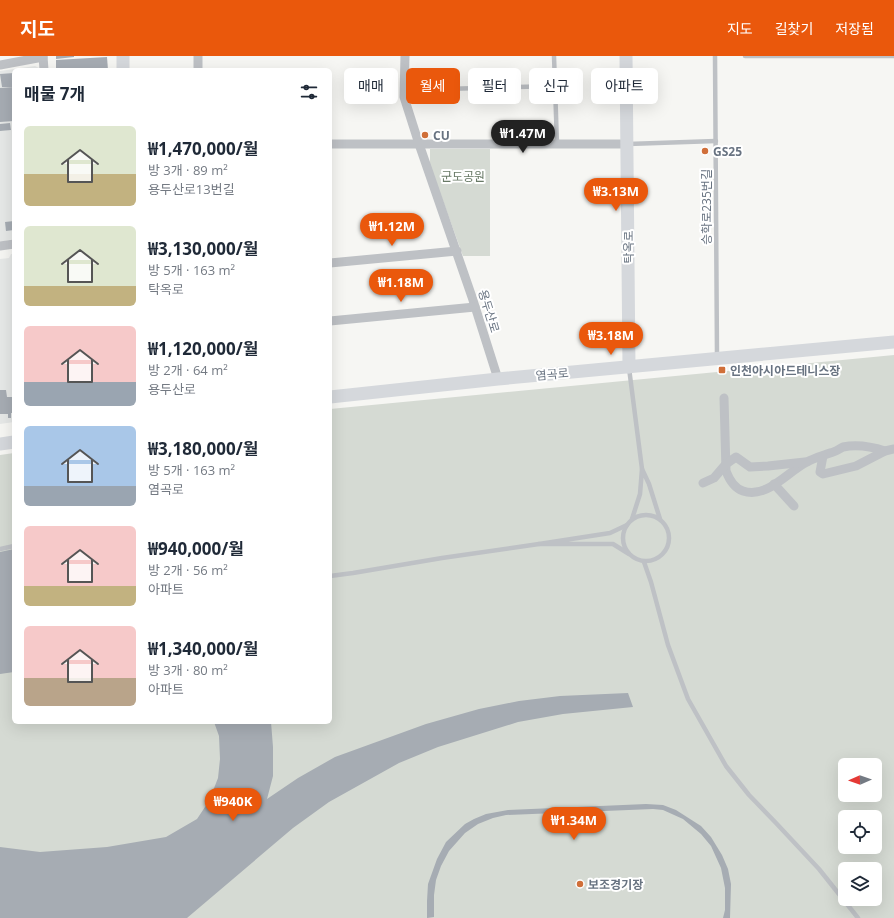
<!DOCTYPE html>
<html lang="ko">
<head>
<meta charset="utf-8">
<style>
  :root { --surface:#fff; --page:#f2f2f3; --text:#1f2937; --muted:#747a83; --accent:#ea580c }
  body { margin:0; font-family:"Open Sans","Noto Sans KR",sans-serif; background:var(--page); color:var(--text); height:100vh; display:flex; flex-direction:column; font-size:15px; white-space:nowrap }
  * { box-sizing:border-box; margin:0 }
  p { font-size:13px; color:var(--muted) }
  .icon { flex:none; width:22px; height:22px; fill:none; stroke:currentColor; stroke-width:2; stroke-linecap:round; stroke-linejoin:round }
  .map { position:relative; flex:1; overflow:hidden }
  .panel { position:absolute; left:12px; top:12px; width:320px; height:656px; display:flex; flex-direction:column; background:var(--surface); border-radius:6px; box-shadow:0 4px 16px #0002 }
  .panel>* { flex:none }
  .banner { position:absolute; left:344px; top:12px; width:380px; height:36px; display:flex; gap:8px }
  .needle { width:26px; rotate:268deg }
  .controls { position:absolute; left:838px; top:702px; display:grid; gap:8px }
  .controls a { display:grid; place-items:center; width:44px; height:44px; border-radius:6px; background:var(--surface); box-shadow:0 4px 16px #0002; font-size:20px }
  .price { position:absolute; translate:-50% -34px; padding:0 9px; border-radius:14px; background:var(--accent); color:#fff; font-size:13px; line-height:26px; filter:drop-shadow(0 1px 2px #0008) }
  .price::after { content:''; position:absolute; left:50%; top:24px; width:12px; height:9px; margin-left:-6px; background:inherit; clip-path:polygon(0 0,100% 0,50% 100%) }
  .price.on { background:#222; color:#fff }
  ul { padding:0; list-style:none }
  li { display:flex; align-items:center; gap:12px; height:100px; padding:0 12px }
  li span { display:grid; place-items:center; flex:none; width:112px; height:80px; border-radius:6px; color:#555 }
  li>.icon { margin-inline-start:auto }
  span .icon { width:48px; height:48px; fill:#fffc; stroke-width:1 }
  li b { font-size:17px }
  h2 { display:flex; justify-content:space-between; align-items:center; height:48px; padding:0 12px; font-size:17px }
  .tag { padding:0 14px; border-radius:6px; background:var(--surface); box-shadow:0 4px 16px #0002; font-size:14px; line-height:36px }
  .tag.on { background:var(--accent); color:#fff }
  header { display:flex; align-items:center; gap:24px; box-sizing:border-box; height:56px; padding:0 20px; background:var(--accent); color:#fff }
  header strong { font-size:19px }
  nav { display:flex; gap:22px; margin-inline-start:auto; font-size:14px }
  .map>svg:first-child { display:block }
</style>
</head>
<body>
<header>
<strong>지도</strong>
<nav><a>지도</a><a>길찾기</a><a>저장됨</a></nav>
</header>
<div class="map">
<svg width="894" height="862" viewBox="0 0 894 862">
  <rect width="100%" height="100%" fill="#f6f6f3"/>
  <g fill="#e6e8e7">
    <polygon points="35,10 39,12 39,14 14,14 14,183 0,186 0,15"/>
    <polygon points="11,198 14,198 14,366 0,368 0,203 9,202"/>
  </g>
  <g fill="#d5dad3" fill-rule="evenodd">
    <polygon points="430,93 490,93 490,200 463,200 430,109"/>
    <path d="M894,299v563h-894v-463l14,-2v269h316v-313zM845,709h30v30h-30zM845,761h30v30h-30zM845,813h30v30h-30z"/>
  </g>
  <g fill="#a6acb3">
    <polygon points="56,0 74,0 74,1 56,3"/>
    <polygon points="107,1 108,14 56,14 56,4"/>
    <polygon points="14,17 14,31 2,31 0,18"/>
    <polygon points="14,31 14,65 0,66 0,32"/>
    <polygon points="10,67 11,74 0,75 0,68"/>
    <polygon points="14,165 14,174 6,175 5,166"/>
    <polygon points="0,334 6,334 7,341 14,341 14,357 11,357 11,362 8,362 8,358 0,358"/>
    <polygon points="14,493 14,616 0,618 0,496"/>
    <polygon points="628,637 633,651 563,658 518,666 438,691 399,707 329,746 293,772 187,862 0,862 0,791 40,796 107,791 166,781 197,763 209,745 218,722 220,703 219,680 214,666 271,666 273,691 273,720 267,743 298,722 335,701 426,668 479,653 519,645 560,640"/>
    <polygon points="646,748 663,749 676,754 701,770 711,781 722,799 728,813 731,828 730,862 723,862 725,854 725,832 721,812 711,790 701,778 683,763 663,754 653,753 506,759 493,762 478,768 465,777 449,795 441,810 436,824 434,839 434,861 427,862 427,845 428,828 437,803 446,786 465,768 474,763 486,758 508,754"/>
  </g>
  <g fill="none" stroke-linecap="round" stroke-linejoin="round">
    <g stroke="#bec1c5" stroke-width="4.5">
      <polyline points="554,0 557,88"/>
      <polyline points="715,0 717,301"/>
      <polyline points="745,0 894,0"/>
      <polyline points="404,34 555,30"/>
      <polyline points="628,88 716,85"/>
      <polyline points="629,312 642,413"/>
      <circle cx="646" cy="482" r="23"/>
      <polyline points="632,463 640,438 642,413 649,428 660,463"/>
      <polyline points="627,469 610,477 539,488 613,488 629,498"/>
      <polyline points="0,493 14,490"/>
      <polyline points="644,506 651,526 668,589 688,643 726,710 749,739 776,767 819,813 858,862"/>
      <polyline points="330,520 353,517 442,502 539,488"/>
    </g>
    <g stroke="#bec1c5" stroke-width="9">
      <polyline points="43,0 44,14"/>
      <polyline points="198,0 198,14"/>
      <polyline points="405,0 404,41 419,88 472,241 498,323"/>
      <polyline points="0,9 43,1"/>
      <polyline points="330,88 628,88"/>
      <polyline points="0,190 14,188"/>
      <polyline points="330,207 457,195"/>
      <polyline points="330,265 475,251"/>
      <path d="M724,342l2,73c3,8 8,17 17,20 24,8 44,-19 64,-29 7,-4 15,-6 23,-9 5,-1 9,-4 13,-6 14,-3 30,0 42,4"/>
      <polyline points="823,400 820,416 823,418 856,410 885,395 894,393"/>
      <polyline points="703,427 714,422 726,408 736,401 750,411 768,410 805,406"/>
      <polyline points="774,428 794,450"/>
    </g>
    <g stroke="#d5d8dc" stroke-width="13">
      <polyline points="123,0 123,14"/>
      <polyline points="626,0 629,311"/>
      <polyline points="330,341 498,323 894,286"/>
      <polyline points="0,388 14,386"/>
    </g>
  </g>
  <g fill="#d06f39" stroke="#fff" stroke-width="1.5">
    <circle cx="425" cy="79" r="4"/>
    <circle cx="705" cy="95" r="4"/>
    <rect x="718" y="310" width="8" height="8" rx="2"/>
    <circle cx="580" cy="828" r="4"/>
  </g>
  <g text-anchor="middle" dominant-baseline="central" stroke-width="4" stroke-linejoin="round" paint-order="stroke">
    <g font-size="12" font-weight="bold" fill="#687381" stroke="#fff" text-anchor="start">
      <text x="433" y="79">CU</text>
      <text x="713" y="95">GS25</text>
      <text x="730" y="314">인천아시아드테니스장</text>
      <text x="588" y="828">보조경기장</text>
    </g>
    <g font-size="12" fill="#687966" stroke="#fff">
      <text x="463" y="120">군도공원</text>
    </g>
    <g font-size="12" fill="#687381" stroke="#fff">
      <text transform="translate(706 151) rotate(-90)">승학로235번길</text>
      <text transform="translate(628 191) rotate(-90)">탁옥로</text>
      <text transform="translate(489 255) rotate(73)">용두산로</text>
      <text transform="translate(552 318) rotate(-5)">염곡로</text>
    </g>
  </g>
</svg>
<div class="controls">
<a><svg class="needle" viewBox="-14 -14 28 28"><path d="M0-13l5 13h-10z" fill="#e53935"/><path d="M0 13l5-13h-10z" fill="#747a83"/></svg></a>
<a><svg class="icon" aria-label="locate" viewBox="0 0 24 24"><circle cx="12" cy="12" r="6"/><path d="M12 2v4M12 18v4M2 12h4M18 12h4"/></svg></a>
<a><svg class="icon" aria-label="layers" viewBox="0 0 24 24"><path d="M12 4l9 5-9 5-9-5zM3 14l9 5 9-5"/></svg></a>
</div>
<b class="price on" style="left:523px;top:98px">₩1.47M</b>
<b class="price" style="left:616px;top:156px">₩3.13M</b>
<b class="price" style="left:392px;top:191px">₩1.12M</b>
<b class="price" style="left:401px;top:247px">₩1.18M</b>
<b class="price" style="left:611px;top:300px">₩3.18M</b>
<b class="price" style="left:233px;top:766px">₩940K</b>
<b class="price" style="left:574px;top:785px">₩1.34M</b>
<div class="banner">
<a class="tag">매매</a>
<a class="tag on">월세</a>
<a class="tag">필터</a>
<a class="tag">신규</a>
<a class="tag">아파트</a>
</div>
<section class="panel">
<h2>매물 7개<svg class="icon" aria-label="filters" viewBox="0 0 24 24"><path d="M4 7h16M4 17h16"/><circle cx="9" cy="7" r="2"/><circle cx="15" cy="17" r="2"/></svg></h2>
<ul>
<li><span style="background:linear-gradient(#dfe7d0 60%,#c2b280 0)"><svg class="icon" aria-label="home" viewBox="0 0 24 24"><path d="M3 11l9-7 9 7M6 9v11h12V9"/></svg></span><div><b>₩1,470,000/월</b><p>방 3개 · 89 m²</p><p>용두산로13번길</p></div></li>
<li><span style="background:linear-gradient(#dfe7d0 75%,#c2b280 0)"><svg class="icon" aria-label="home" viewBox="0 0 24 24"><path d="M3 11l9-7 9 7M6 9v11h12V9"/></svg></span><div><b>₩3,130,000/월</b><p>방 5개 · 163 m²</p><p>탁옥로</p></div></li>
<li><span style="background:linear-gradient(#f6c9c9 70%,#9aa5b1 0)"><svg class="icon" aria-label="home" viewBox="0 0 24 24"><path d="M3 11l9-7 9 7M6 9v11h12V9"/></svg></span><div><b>₩1,120,000/월</b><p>방 2개 · 64 m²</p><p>용두산로</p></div></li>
<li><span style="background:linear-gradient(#a9c7e8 75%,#9aa5b1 0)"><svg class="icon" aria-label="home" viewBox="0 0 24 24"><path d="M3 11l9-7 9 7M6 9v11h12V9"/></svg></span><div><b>₩3,180,000/월</b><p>방 5개 · 163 m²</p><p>염곡로</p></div></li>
<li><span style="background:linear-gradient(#f6c9c9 75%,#c2b280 0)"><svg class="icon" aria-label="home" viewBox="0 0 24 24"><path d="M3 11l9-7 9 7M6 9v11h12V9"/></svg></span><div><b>₩940,000/월</b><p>방 2개 · 56 m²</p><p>아파트</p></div></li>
<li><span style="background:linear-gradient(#f6c9c9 65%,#b9a48a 0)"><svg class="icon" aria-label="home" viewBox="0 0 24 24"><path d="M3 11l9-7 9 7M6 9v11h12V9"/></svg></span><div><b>₩1,340,000/월</b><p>방 3개 · 80 m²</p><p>아파트</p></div></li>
</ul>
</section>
</div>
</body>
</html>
